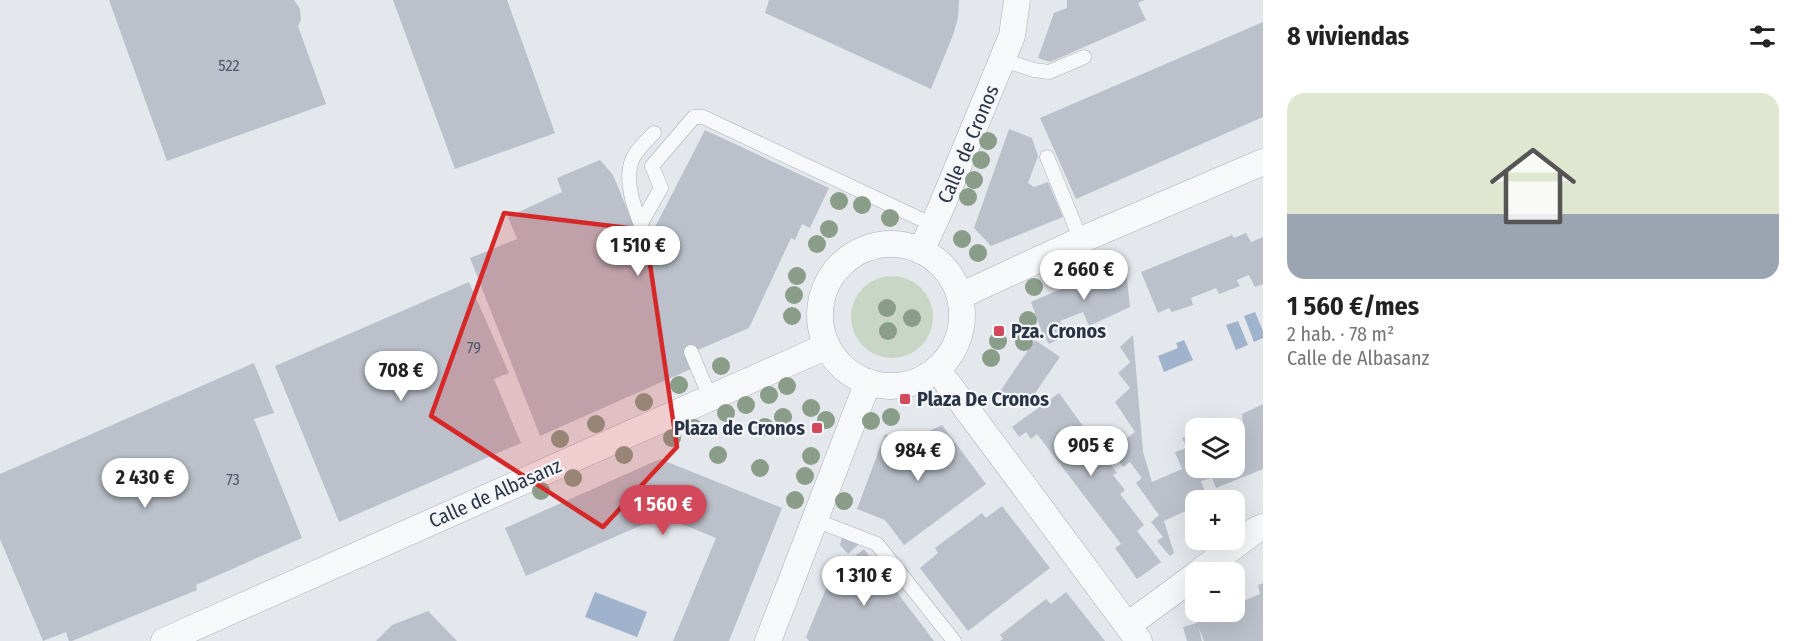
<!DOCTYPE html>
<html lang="es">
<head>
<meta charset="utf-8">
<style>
  :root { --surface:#fff; --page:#f6f6f6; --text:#222; --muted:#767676; --accent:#d1495b }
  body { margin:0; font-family:"Fira Sans Condensed",sans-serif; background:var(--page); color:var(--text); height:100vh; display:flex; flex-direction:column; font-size:22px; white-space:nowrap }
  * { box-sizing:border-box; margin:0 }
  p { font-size:20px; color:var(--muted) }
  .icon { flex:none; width:33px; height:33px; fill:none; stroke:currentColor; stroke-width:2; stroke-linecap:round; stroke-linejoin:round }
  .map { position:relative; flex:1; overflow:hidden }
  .drawer { display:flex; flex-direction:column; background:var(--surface); width:540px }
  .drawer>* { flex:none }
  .tools { position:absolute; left:1185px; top:418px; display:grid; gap:12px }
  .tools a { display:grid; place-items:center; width:60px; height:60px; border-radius:12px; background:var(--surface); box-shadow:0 6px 24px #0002; font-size:30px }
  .price { position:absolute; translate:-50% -51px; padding:0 14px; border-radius:21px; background:#fff; color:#222; font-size:20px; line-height:39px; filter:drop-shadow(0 2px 3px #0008) }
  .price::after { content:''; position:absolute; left:50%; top:36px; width:18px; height:14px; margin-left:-9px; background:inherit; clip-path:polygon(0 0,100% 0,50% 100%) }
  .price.current { background:var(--accent); color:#fff }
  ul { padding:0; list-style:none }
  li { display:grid; align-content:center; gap:12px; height:318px; padding:0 24px }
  li span { display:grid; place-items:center; height:186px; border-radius:18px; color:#555 }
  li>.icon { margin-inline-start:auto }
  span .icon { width:108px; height:108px; fill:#fffc; stroke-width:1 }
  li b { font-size:26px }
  h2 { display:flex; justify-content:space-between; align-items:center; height:72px; padding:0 24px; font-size:26px }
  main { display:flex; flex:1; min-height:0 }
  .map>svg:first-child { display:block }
</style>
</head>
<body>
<main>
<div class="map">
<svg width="1263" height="641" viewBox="0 0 1263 641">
  <rect width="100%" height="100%" fill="#e4e7ec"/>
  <circle fill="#c9d6c5" cx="892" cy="317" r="41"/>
  <g fill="#9fb4cc">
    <polygon points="1255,312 1263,331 1263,338 1254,342 1244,316"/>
    <polygon points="1238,321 1248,345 1236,350 1226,325"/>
    <polygon points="1184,340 1193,360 1164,372 1158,356 1178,348 1176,343"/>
    <polygon points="595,592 647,612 637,637 585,617"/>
  </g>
  <g fill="#bbc0ca">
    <polygon points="109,0 294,0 300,9 301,20 298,26 326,104 167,161"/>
    <polygon points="393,0 507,0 555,133 455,169"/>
    <polygon points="769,0 959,0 958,18 953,35 931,89 765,13"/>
    <polygon points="1067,0 1145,0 1138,3 1146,20 1050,62 1038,58 1054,13 1067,8"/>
    <polygon points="1263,22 1263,117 1076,199 1040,118"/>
    <polygon points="1009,129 1032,138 1038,156 1028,183 1034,187 1048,182 1063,217 991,246 974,228"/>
    <polygon points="705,130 829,188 810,228 802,224 795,240 791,238 749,328 686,355 691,369 540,436 470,258 517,239 508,217 562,192 557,178 600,160 613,175 647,257 659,252 651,235"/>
    <polygon points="1246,233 1251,242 1263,237 1263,284 1255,287 1249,275 1237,280 1240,286 1219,294 1216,288 1191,298 1193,305 1172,312 1169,308 1158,313 1141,272 1232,235 1234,238"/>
    <polygon points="1125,261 1130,307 1089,326 1083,312 1060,321 1067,335 1049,344 1041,330 1031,302"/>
    <polygon points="469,282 509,373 494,379 521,443 339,522 275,366"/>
    <polygon points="1133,335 1135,358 1143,452 1152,482 1182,469 1175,452 1187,448 1182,438 1196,433 1196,468 1234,468 1234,429 1228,428 1243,423 1242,414 1263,404 1263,469 1216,488 1212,478 1201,481 1206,495 1196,500 1196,515 1188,518 1185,511 1164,521 1174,553 1170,556 1157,541 1163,537 1151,522 1159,515 1136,483 1142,478 1130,462 1123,467 1111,450 1135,432 1115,402 1130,388 1118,373 1135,358 1130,362 1120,347"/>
    <polygon points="1035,340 1060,357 1024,409 999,393"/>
    <polygon points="254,363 274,413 254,419 302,538 196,585 197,590 72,641 69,641 66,632 43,641 0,539 0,474"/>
    <polygon points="1059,393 1117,473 1113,475 1125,490 1120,494 1144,525 1137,531 1161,562 1137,579 1115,548 1121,544 1037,434 1031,439 1026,432 1019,437 1012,427"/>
    <polygon points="942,425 986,484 904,545 885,520 857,509 885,434 896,438 919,436"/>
    <polygon points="660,459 782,508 729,641 673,641 716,538 662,516 526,576 505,528"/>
    <polygon points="1002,506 1050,568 968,631 920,568 938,553 935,548 982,513 986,518"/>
    <polygon points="842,537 859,544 848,554 840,545"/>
    <polygon points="864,549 934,641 809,641 806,637 840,555 846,563"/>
    <polygon points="1263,583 1263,641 1204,641 1198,626 1202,641 1187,641 1183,627 1197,623 1196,620 1208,616 1206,612 1234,612 1234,605 1260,594 1258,585"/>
    <polygon points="1066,592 1105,641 1000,641 1003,639 1000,635 1046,599 1051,604"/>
    <polygon points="428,611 457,641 376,641 392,625"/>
  </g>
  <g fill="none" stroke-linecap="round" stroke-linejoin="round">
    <g stroke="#a9aeb7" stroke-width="15">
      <g id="lane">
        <polyline points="1003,60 1034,70 1049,72 1084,57"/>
        <polyline points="1047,157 1081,240"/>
        <polyline points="641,223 661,188 652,166 694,117 703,117 933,225"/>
        <path d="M653,254c-10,-25 -33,-69 -20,-96 5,-10 14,-18 21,-25"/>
        <polyline points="691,352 710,397"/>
        <polyline points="815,520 877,544 954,641"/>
      </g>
    </g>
    <g stroke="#a9aeb7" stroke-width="27">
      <g id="street">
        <circle cx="891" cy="315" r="71"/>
        <polyline points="921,251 940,210 1012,36 1017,0"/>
        <polyline points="960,296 1081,240 1263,162"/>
        <polyline points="937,369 1139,641"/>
        <polyline points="1198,573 1256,530 1263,527"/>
        <polyline points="1128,625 1196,575"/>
        <polyline points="164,641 827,346"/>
        <polyline points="768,641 868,382"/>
      </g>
    </g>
    <use href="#lane" stroke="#f7f8fa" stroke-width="14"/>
    <use href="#street" stroke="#f7f8fa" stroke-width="26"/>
  </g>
  <g fill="#899d89">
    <circle cx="988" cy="141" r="9"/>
    <circle cx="981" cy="160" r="9"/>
    <circle cx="974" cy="180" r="9"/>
    <circle cx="968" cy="197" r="9"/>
    <circle cx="839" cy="201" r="9"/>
    <circle cx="862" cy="205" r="9"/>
    <circle cx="890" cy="218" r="9"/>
    <circle cx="829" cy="229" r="9"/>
    <circle cx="962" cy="239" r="9"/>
    <circle cx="817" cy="244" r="9"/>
    <circle cx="978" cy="253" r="9"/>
    <circle cx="1096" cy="262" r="9"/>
    <circle cx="1076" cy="270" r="9"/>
    <circle cx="797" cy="276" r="9"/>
    <circle cx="1058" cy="277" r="9"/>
    <circle cx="1034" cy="287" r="9"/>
    <circle cx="794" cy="295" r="9"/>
    <circle cx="887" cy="308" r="9"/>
    <circle cx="792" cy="316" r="9"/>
    <circle cx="912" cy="318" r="9"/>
    <circle cx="1028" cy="320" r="9"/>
    <circle cx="888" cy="331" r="9"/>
    <circle cx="998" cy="341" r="9"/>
    <circle cx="1024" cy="342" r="9"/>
    <circle cx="991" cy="358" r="9"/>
    <circle cx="721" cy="366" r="9"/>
    <circle cx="679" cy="385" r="9"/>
    <circle cx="787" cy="386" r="9"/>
    <circle cx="769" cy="395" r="9"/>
    <circle cx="644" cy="402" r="9"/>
    <circle cx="746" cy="405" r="9"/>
    <circle cx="811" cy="408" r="9"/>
    <circle cx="726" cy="413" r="9"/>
    <circle cx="783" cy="417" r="9"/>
    <circle cx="891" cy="417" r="9"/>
    <circle cx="826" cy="420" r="9"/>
    <circle cx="871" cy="421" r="9"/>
    <circle cx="596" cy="424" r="9"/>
    <circle cx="765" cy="427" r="9"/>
    <circle cx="694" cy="428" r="9"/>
    <circle cx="672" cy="438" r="9"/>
    <circle cx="560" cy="439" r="9"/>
    <circle cx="624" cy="455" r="9"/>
    <circle cx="718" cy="455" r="9"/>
    <circle cx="811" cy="456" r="9"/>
    <circle cx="760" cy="468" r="9"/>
    <circle cx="805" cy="476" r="9"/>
    <circle cx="573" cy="478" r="9"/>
    <circle cx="541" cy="491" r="9"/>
    <circle cx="795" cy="500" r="9"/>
    <circle cx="844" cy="501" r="9"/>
  </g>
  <path fill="#d62828" fill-opacity="0.2" stroke="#d62828" stroke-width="4.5" stroke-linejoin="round" d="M504,213l141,17 32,217 -74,80 -172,-111z"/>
  <g fill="#d1495b" stroke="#f4f6f9" stroke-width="2">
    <rect x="993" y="325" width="12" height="12" rx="3"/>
    <rect x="899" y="393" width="12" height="12" rx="3"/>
    <rect x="811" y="422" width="12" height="12" rx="3"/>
  </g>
  <g text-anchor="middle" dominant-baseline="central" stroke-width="4.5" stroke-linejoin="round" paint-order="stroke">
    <g font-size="16" fill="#4f5766">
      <text x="229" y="65">522</text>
      <text x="474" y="347">79</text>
      <text x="233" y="479">73</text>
    </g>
    <g font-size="20" fill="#2b3445" stroke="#f4f6f9">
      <text transform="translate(968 144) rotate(-67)">Calle de Cronos</text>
      <text transform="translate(495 493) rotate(-24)">Calle de Albasanz</text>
    </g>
    <g font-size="20" font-weight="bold" fill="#2b3445" stroke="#f4f6f9" text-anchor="start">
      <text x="1011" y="331">Pza. Cronos</text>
      <text x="917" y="399">Plaza De Cronos</text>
      <text x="805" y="428" text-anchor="end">Plaza de Cronos</text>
    </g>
  </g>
</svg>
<div class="tools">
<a><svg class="icon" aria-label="layers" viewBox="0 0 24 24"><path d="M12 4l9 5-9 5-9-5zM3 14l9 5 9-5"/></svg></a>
<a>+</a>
<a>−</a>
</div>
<b class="price" style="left:638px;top:277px">1 510 €</b>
<b class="price" style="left:1084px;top:301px">2 660 €</b>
<b class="price" style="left:401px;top:402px">708 €</b>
<b class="price" style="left:1091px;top:477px">905 €</b>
<b class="price" style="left:918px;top:482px">984 €</b>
<b class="price" style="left:145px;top:509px">2 430 €</b>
<b class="price current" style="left:663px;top:536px">1 560 €</b>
<b class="price" style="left:864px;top:607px">1 310 €</b>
</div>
<section class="drawer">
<h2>8 viviendas<svg class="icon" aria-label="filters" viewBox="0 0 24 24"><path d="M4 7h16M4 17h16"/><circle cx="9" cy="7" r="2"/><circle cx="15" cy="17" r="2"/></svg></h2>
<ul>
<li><span style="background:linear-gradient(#dfe7d0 65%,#9aa5b1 0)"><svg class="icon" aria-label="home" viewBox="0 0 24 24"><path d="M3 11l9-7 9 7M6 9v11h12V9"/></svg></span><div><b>1 560 €/mes</b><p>2 hab. · 78 m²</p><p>Calle de Albasanz</p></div></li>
</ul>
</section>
</main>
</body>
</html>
